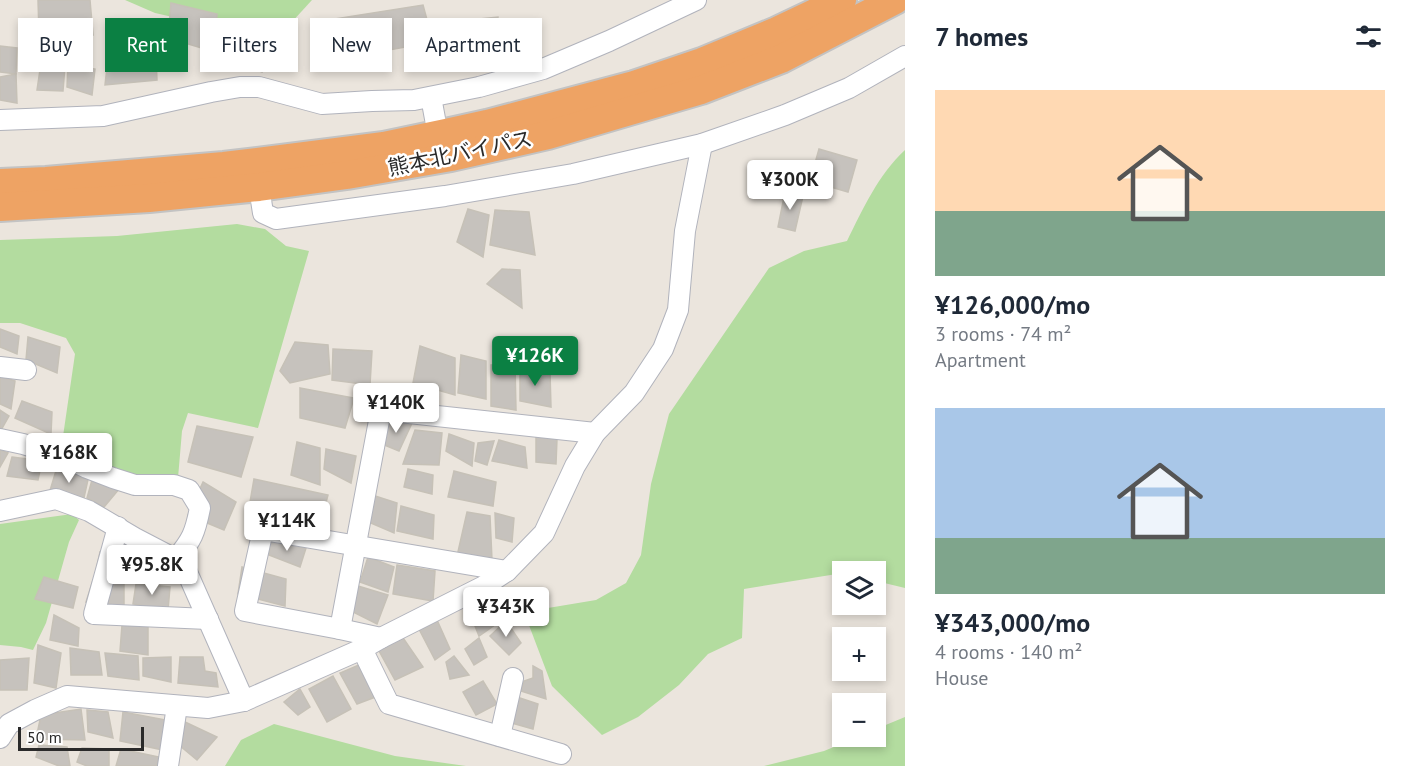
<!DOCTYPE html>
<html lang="en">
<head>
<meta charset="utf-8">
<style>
  :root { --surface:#fff; --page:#f6f6f7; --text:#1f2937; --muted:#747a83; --accent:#0b8043 }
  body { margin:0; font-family:"PT Sans","Noto Sans JP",sans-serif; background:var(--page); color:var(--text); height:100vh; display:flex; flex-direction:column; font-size:22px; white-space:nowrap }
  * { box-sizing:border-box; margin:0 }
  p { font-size:20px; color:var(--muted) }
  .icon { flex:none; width:33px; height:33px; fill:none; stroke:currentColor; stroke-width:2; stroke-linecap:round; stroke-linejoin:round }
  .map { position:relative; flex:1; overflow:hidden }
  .details { display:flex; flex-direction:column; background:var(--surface); width:510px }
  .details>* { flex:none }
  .banner { position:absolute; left:18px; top:18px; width:570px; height:54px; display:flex; gap:12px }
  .buttons { position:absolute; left:832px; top:561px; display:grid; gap:12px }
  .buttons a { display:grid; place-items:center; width:54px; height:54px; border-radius:0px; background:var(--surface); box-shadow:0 3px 9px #0003; font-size:30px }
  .scale { position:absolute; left:18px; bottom:15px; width:126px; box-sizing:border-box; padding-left:6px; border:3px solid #2a2a2a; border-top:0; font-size:16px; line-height:21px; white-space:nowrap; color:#2a2a2a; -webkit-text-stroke:4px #fff; paint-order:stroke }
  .price { position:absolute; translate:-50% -51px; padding:0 14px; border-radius:6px; background:#fff; color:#222; font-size:20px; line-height:39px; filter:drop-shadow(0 2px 3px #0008) }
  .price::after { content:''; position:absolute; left:50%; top:36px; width:18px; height:14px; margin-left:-9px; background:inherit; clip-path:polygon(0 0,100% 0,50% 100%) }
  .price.active { background:var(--accent); color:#fff }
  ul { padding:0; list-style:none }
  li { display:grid; align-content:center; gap:12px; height:318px; padding:0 30px }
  li span { display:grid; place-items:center; height:186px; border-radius:0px; color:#555 }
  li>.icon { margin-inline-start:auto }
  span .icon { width:108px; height:108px; fill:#fffc; stroke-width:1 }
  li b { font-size:26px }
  h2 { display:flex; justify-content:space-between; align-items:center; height:72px; padding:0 30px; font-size:26px }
  .pill { padding:0 21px; border-radius:0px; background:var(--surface); box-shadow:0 3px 9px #0003; font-size:21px; line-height:54px }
  .pill.active { background:var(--accent); color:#fff }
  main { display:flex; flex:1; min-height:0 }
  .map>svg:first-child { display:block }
</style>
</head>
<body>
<main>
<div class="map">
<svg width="905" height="766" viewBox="0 0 905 766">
  <rect width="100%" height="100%" fill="#ebe5dd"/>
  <g fill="#b3dc9f">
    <polygon points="125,0 312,0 280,35 226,29 155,13"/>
    <path d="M905,150v438l-29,-7v-9h-33v1l-99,16 -2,49 -34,16 -29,31 -41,32 -36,18 -50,-49 -28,-74 72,-12 30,-17 15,-28 10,-71 18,-70 100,-146 35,-17 43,-10c16,-32 31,-66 58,-91z"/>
    <polygon points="237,224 265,229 286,246 309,251 258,428 188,413 182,431 178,478 122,476 61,450 75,354 66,338 20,323 0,323 0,240 117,236"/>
    <polygon points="72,514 79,520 69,542 46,623 33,650 21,647 0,645 0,524"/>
    <polygon points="905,717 905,766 764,766 824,751 858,737 876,736 876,729"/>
    <polygon points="274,724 395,756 466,766 225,766 241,740"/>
  </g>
  <g fill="#c6c2bd" stroke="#c6c1b7" stroke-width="1.5">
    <polygon points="38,0 90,0 93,35 39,33"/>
    <polygon points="171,3 217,14 215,52 168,38"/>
    <polygon points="423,5 433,42 324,62 315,22"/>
    <polygon points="498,17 495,68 464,63 460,21"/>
    <polygon points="233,33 266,44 262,72 223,58"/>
    <polygon points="0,46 17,48 16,74 0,72"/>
    <polygon points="108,58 156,58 157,80 105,85"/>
    <polygon points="41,63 65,66 63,91 37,90"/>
    <polygon points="68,64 95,69 92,95 67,87"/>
    <polygon points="16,74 17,103 0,100 0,77"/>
    <polygon points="819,149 857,160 848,192 810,181"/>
    <polygon points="785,192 803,196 795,231 778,227"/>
    <polygon points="468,209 489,215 483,257 457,242"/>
    <polygon points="495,210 529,212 535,255 490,245"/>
    <polygon points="502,269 520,270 522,308 487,284"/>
    <polygon points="0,329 19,336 17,354 0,347"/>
    <polygon points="28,337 60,347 57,373 26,360"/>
    <polygon points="295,342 328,345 330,374 290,383 280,371"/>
    <polygon points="420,346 455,358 455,395 413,383"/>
    <polygon points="333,349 372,351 370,385 332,380"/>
    <polygon points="461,355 486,361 486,399 458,393"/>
    <polygon points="515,364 516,410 491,406 491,365"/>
    <polygon points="520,368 550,372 551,407 520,401"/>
    <polygon points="0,376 15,381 11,409 0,404"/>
    <polygon points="300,388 354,398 345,428 300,418"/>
    <polygon points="22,401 52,412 51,434 15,418"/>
    <polygon points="0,410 9,416 0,432"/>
    <polygon points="387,419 412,423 399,451 382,444"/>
    <polygon points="197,426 253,437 241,477 188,462"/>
    <polygon points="415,430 442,433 439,465 403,464"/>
    <polygon points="536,433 557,439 556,464 536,462"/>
    <polygon points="449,434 474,443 472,466 446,451"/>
    <polygon points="499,440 525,447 527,468 492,461"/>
    <polygon points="494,441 487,465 475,461 478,443"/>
    <polygon points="297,442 320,448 320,485 291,475"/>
    <polygon points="326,449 356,456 351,483 324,469"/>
    <polygon points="0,450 8,453 0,467"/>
    <polygon points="12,457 42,461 38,480 7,476"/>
    <polygon points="58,464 89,475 83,502 49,494"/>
    <polygon points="408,469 433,475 432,494 404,487"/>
    <polygon points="454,471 496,482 493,506 448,497"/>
    <polygon points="254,479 328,495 320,525 249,508"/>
    <polygon points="92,480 120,488 104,507 87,498"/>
    <polygon points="203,482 236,502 224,530 188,515"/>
    <polygon points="369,494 397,503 394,533 364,520"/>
    <polygon points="401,506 434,515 433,539 397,531"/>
    <polygon points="467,512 490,516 492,560 457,556"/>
    <polygon points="495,513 514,518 512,542 496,538"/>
    <polygon points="271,539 306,548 300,567 269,555"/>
    <polygon points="135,550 166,563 169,579 133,578"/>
    <polygon points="100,552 126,559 133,578 95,575"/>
    <polygon points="368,557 394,567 388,592 360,582"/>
    <polygon points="397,565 435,571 433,601 393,594"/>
    <polygon points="242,567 286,579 285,606 238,594"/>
    <polygon points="44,577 78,587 73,608 35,599"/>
    <polygon points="93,580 124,582 124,607 86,602"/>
    <polygon points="136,584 170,587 168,610 133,604"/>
    <polygon points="358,586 388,595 377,624 349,610"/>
    <polygon points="493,590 509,615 479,636 466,603"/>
    <polygon points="54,615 79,628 78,646 50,640"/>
    <polygon points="437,620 450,649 435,660 419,629"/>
    <polygon points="506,621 521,643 509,655 490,636"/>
    <polygon points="122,625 148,626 148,655 120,651"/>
    <polygon points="401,635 423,667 395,680 378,649"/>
    <polygon points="479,638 487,657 474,665 465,649"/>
    <polygon points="38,645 61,653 56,688 34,683"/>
    <polygon points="70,648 99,652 102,675 71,675"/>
    <polygon points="105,653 138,656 139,680 108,676"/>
    <polygon points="454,656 469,675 450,679 446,662"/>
    <polygon points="171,657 171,682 143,676 143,658"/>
    <polygon points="180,657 203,657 205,671 216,673 218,687 178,683"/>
    <polygon points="29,658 27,690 0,690 0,660"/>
    <polygon points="359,665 378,696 357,704 340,673"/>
    <polygon points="533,666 542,671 546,699 521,691 524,681 533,678"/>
    <polygon points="333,676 351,709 327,722 309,689"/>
    <polygon points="483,681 497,704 476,715 463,692"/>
    <polygon points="300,689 310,707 298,715 284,702"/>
    <polygon points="514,696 538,704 533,729 508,722"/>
    <polygon points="81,709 85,740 36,739 41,715"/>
    <polygon points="87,710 108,712 113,738 88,732"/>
    <polygon points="123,712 166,720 163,750 120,741"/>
    <polygon points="185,722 217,737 197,760 179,745"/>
    <polygon points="39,745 67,747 70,766 59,766 36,757"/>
    <polygon points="82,748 109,749 109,766 87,766 77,762"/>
    <polygon points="121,749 159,757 157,766 116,766"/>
  </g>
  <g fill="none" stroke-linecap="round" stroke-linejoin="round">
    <g stroke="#b1b3bc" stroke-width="22">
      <g id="minor">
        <polyline points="431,97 438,135"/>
        <polyline points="0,120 103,116 211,92 240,87 259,87 322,104 372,101 414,100 479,87 543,69 609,41 696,0"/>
        <polyline points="259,187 263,213 276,219 445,196 573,174 702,144 785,115 849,88 905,56"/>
        <polyline points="0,367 26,370"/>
        <path d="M0,439l23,5 42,13 22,11 26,10 22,7h39l15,5 11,18c-5,25 -8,32 -24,51"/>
        <polyline points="0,511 56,499 89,511 135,538 183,563 244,701"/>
        <polyline points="118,527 94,614 208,619"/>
        <polyline points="340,629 381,410 595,433"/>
        <polyline points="381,638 340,629 245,611 263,530 507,571"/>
        <polyline points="362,649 389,704 561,754"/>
        <polyline points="500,736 513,678"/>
        <polyline points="0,738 9,724 35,710 67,696 208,708 244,701 362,649 381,638 484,586 507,571 544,533 575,466 595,433 634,393 663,349 678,310 685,231 702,144"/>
        <polyline points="168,766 177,706"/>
      </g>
    </g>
    <g stroke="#c3c3c3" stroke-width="32">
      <g id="highway">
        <polyline points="0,183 46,181 224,166 384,146 446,133 487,124 634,85 702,62 777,31 842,0"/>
        <polyline points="0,207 149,198 259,187 347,175 451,157 548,135 701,90 781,59 895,0"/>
      </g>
    </g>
    <use href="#minor" stroke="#fff" stroke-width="20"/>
    <use href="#highway" stroke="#eea364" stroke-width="28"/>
  </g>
  <g text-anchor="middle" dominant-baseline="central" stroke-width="5" stroke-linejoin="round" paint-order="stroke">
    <g font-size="21" fill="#2a2a2a" stroke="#fff">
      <text transform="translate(460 153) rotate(-12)">熊本北バイパス</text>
    </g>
  </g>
</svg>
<div class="buttons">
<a><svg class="icon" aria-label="layers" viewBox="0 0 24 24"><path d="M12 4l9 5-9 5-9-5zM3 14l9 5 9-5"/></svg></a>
<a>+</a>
<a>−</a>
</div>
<div class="scale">50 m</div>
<b class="price" style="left:790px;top:211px">¥300K</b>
<b class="price active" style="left:535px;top:387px">¥126K</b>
<b class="price" style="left:396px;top:434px">¥140K</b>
<b class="price" style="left:69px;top:484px">¥168K</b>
<b class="price" style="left:287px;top:552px">¥114K</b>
<b class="price" style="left:152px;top:596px">¥95.8K</b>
<b class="price" style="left:506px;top:638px">¥343K</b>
<div class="banner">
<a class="pill">Buy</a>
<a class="pill active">Rent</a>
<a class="pill">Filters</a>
<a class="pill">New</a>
<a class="pill">Apartment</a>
</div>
</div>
<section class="details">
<h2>7 homes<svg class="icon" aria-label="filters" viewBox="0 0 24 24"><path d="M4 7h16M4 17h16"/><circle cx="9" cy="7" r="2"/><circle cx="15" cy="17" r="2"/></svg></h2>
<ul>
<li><span style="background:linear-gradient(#ffd9b3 65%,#7fa58c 0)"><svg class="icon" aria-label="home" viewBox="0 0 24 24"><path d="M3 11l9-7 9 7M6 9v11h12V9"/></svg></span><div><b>¥126,000/mo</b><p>3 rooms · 74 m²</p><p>Apartment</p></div></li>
<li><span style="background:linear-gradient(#a9c7e8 70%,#7fa58c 0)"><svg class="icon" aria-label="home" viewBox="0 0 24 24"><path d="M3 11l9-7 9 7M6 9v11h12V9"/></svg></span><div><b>¥343,000/mo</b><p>4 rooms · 140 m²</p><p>House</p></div></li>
</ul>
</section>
</main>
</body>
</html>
